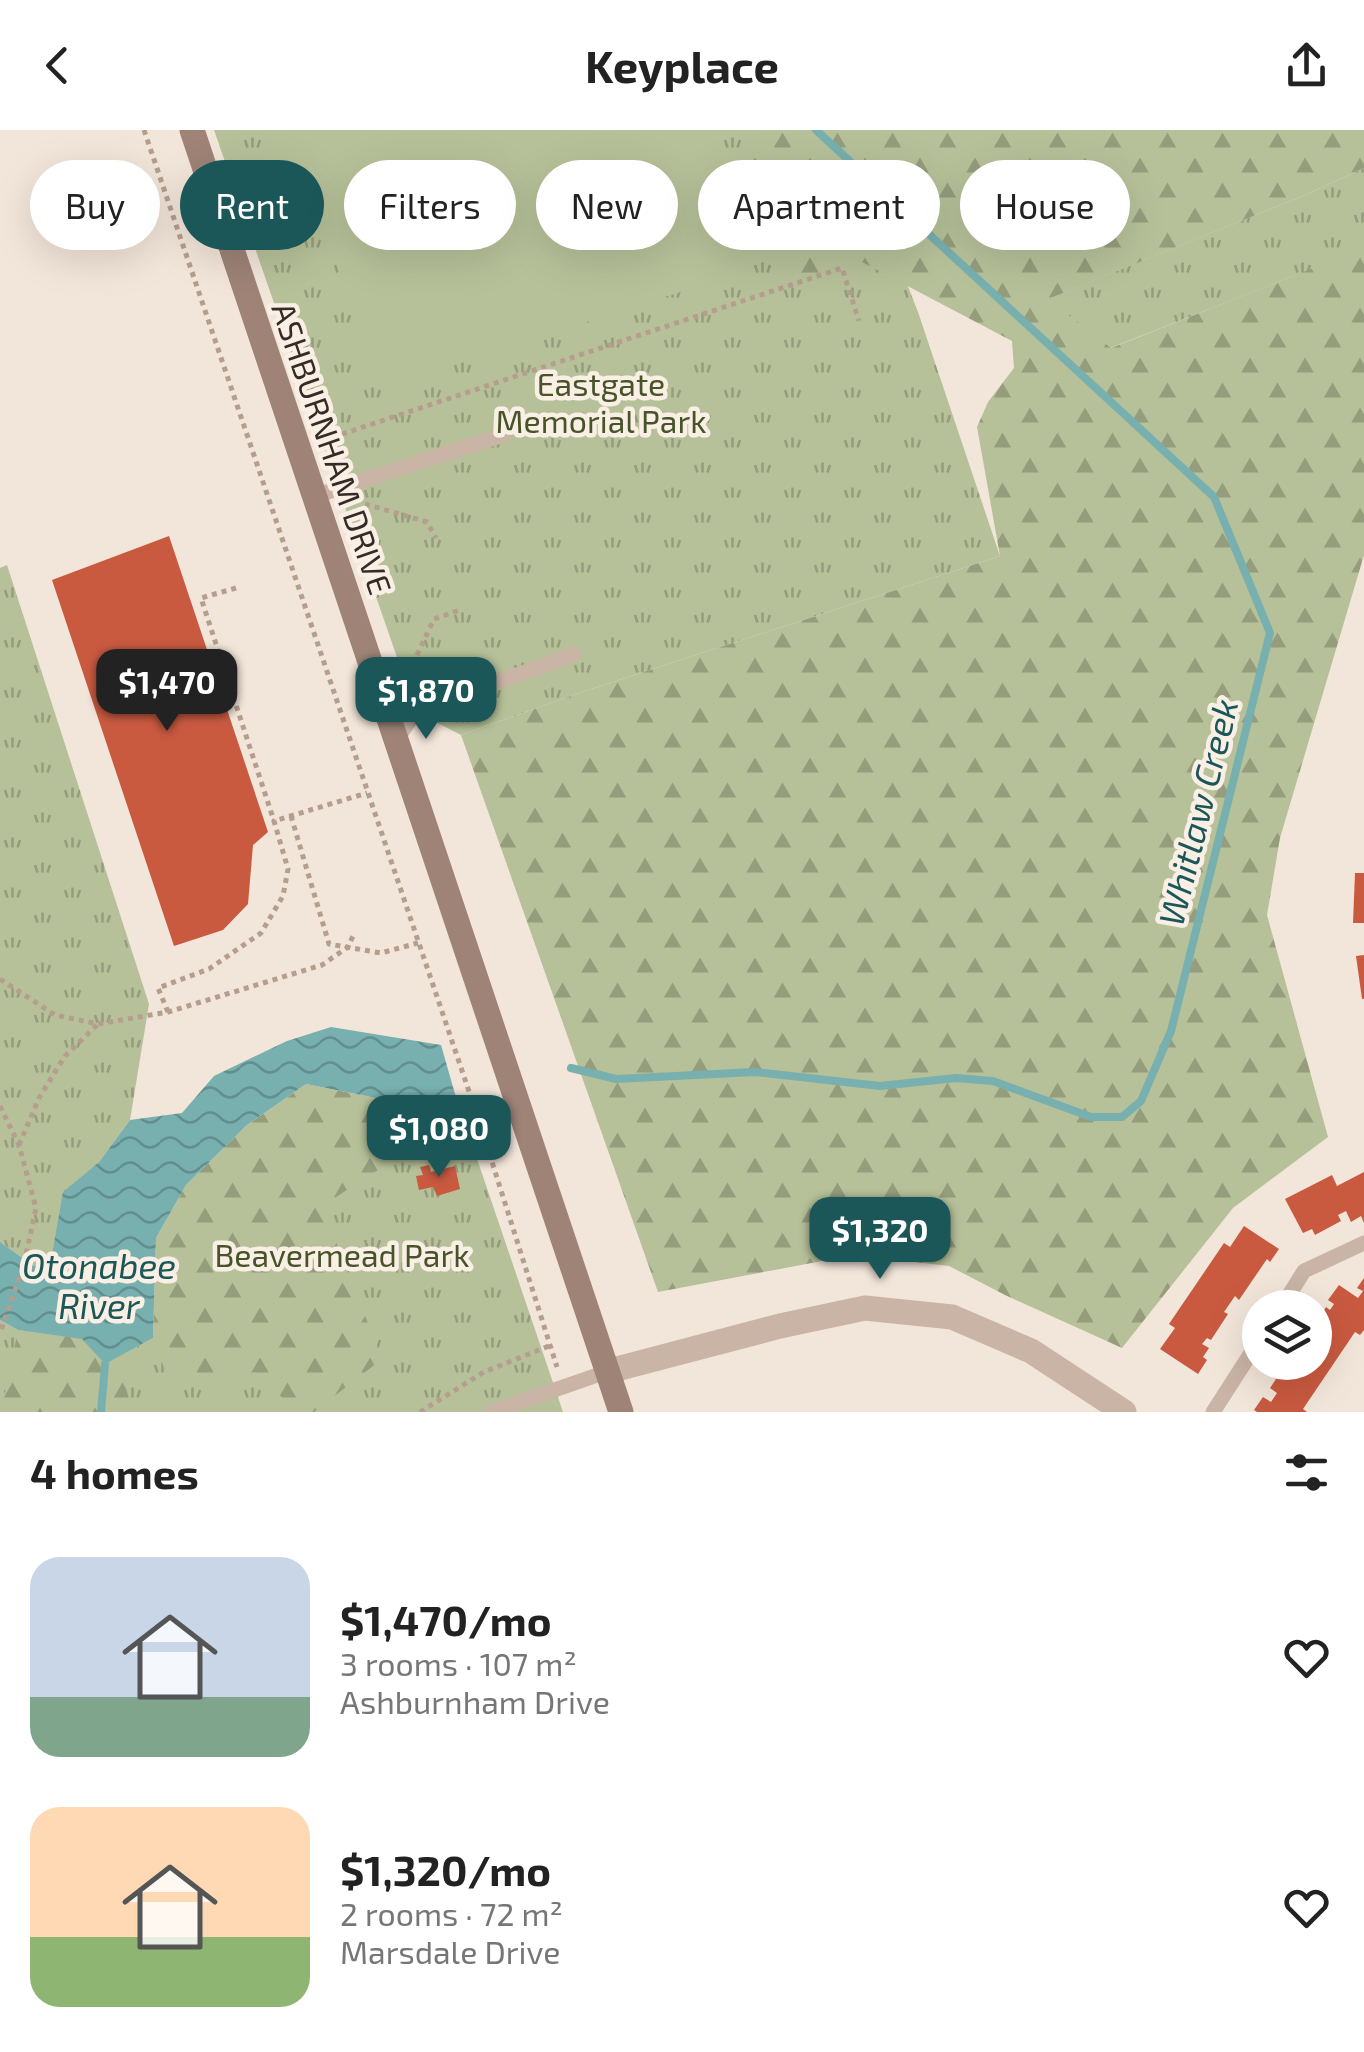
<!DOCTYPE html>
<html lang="en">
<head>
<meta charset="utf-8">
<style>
  :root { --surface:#fff; --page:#f2f2f2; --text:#222; --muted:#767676; --accent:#1b5758 }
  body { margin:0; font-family:"Exo 2",sans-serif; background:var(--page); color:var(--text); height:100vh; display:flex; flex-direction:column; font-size:38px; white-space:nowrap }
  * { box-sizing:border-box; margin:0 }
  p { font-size:32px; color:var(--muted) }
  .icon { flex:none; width:55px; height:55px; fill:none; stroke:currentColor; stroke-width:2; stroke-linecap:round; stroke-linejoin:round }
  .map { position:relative; height:1282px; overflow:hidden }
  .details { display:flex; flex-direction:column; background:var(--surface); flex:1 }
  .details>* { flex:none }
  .hud { position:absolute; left:30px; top:30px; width:1305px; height:90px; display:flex; gap:20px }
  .buttons { position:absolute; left:1242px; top:1160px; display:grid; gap:20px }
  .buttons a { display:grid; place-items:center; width:90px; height:90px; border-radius:50%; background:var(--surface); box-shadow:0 10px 40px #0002; font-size:50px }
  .price { position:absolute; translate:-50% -85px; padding:0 22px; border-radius:20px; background:var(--accent); color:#fff; font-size:32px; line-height:65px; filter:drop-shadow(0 2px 5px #0008) }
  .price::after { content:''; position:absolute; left:50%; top:60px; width:30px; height:22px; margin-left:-15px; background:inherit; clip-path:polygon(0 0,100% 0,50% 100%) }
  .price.active { background:#222; color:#fff }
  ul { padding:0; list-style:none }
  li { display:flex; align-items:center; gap:30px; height:250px; padding:0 30px }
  li span { display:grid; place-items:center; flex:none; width:280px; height:200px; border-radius:30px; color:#555 }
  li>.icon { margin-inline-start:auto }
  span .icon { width:120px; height:120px; fill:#fffc; stroke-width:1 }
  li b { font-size:42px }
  h2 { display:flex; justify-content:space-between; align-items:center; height:120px; padding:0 30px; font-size:42px }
  .tag { padding:0 35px; border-radius:45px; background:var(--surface); box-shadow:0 10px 40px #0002; font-size:35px; line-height:90px }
  .tag.active { background:var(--accent); color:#fff }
  header { display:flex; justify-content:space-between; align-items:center; height:130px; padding:0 30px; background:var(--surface); font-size:45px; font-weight:700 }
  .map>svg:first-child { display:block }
</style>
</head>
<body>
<header><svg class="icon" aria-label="back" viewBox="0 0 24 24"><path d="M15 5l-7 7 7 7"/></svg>Keyplace<svg class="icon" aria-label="share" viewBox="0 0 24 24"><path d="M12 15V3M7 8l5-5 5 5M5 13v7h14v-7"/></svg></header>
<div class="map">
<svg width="1364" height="1282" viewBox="0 0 1364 1282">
  <defs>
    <pattern id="grass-tufts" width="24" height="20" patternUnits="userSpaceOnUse" patternTransform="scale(2.5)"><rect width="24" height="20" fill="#b6c199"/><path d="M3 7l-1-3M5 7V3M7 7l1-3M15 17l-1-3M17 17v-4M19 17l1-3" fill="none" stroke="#959d7d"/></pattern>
    <pattern id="forest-firs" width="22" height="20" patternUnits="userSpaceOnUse" patternTransform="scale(2.5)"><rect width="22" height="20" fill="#b6c199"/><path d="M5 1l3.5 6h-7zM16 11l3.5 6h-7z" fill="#959d7d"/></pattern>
    <pattern id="water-waves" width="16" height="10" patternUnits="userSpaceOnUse" patternTransform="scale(2.5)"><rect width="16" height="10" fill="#77b0af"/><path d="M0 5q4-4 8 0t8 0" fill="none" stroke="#628f8e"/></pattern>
  </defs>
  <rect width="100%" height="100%" fill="#f2e5d9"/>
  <g fill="url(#grass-tufts)">
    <polygon points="214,0 847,0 918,182 1000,426 579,563 461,605 416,582"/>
    <polygon points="1364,38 1364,125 1291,147 1110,218 1047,169 1303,66"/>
    <polygon points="7,435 149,874 130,990 99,1032 64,1062 52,1124 34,1136 0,1112 0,438"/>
    <polygon points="455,964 563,1282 0,1282 0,1190 18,1200 106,1233 153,1208 401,973"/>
  </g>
  <g fill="url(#forest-firs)">
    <polygon points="740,0 1364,0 1364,38 1303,66 1048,169 1111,218 1364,118 1364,425 1280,708 1267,785 1328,1007 1233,1078 1122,1218 1005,1165 949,1136 854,1125 658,1162 461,605 579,563 1000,426 977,297 988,272 1014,238 1012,211 860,131 789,154"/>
    <polygon points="306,954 401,973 455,964 470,1009 403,1024 322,1076 382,1229 314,1282 298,1282 254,1242 209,1262 167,1246 153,1208 156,1108 186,1055 247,995"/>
    <polygon points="18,1200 82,1208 105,1233 123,1224 128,1282 1,1282"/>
  </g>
  <polygon fill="#b6c199" points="296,0 707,0 752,139 379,259"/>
  <polygon fill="url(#water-waves)" points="331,897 441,915 455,964 401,973 306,954 247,995 186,1055 156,1108 153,1208 105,1234 82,1209 18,1200 0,1190 0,1112 34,1136 52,1124 63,1062 99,1032 130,990 182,983 214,946 287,911"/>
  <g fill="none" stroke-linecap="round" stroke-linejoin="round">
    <g stroke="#77b0af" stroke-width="8">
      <polyline points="571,938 616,949 755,942 880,956 956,948 993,951 1091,987 1122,987 1141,971 1171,901 1270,503 1214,367 816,0"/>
      <polyline points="101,1282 105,1234"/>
    </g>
  </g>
  <g fill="#c95a40">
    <polygon points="169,406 268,702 253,715 248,774 223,800 174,816 52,450"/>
    <polygon points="1355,743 1364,743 1364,793 1353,793"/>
    <polygon points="1364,825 1364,869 1362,869 1356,826"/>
    <polygon points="429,1035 431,1042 455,1036 460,1059 437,1066 433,1057 419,1060 416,1046 423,1045 420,1037"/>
    <polygon points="1364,1042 1364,1093 1361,1086 1351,1092 1346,1081 1338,1085 1341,1091 1315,1105 1312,1099 1303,1103 1285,1069 1332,1045 1337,1056"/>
    <polygon points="1244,1096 1279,1119 1270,1132 1267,1129 1239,1170 1235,1166 1224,1182 1228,1184 1211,1210 1207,1208 1202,1214 1209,1218 1203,1227 1207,1230 1198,1244 1160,1219 1175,1198 1169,1194 1224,1113 1230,1117"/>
    <polygon points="1364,1148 1364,1200 1360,1205 1355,1202 1303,1279 1307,1282 1257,1282 1254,1280 1263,1267 1271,1272 1277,1263 1270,1258 1276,1249 1272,1246 1281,1232 1315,1232 1315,1185 1319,1188 1326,1177 1330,1180 1334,1174 1328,1170 1339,1155 1358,1168 1363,1161 1357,1158"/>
  </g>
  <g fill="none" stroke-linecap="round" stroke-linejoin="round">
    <g stroke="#b69e8f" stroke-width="5" stroke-dasharray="5 5" stroke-linecap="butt">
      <polyline points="144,0 479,991 557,1237"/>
      <polyline points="342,304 842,138 859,191"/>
      <polyline points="365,374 427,392 436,408"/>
      <polyline points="236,458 201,468 274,691"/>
      <polyline points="417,525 434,489 460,480"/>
      <polyline points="291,686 329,814 381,823 418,813"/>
      <polyline points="0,849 55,885 98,894 168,882 322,835 348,817 353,806"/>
      <polyline points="168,882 158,858 209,839 261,803 283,766 288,739 274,691 367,663"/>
      <polyline points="0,976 19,1015 36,1078 24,1134 0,1203"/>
      <polyline points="19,1015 39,968 65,926 98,894"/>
      <polyline points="420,1282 484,1242 549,1216"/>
    </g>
    <g stroke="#cab4a5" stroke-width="15">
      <polyline points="315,366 503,305"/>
      <polyline points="396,610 416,582 574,524"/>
      <polyline points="1281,1178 1304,1141 1364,1113"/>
      <polyline points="491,1282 609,1241"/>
      <polyline points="1213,1282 1260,1209"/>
    </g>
    <polyline stroke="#cab4a5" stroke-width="25" points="609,1241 780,1196 865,1178 952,1187 1031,1221 1124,1282"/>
    <polyline stroke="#9e8376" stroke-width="25" points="192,0 621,1282"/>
  </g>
  <g text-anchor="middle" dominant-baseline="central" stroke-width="9" stroke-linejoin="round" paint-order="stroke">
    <g font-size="32" fill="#47542a" stroke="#faefe5">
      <text x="601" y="253">Eastgate<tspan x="601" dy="37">Memorial Park</tspan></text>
      <text x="342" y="1124">Beavermead Park</text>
    </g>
    <g font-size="32" fill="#362a26" stroke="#faefe5">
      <text transform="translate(333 318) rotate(71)">ASHBURNHAM DRIVE</text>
    </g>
    <g font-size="35" font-style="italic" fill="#1b5758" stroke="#faefe5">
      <text transform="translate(1197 682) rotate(-76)">Whitlaw Creek</text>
      <text x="99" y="1135">Otonabee<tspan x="99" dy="40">River</tspan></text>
    </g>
  </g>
</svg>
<div class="buttons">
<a><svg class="icon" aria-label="layers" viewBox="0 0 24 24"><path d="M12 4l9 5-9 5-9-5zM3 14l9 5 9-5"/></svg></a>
</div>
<b class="price active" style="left:167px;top:604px">$1,470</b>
<b class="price" style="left:426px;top:612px">$1,870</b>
<b class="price" style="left:439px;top:1050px">$1,080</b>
<b class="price" style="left:880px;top:1152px">$1,320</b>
<div class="hud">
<a class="tag">Buy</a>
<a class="tag active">Rent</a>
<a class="tag">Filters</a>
<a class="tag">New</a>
<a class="tag">Apartment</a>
<a class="tag">House</a>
</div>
</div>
<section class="details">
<h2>4 homes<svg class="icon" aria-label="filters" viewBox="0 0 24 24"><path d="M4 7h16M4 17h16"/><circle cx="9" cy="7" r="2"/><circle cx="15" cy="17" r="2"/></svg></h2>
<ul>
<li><span style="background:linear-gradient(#c9d6e8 70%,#7fa58c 0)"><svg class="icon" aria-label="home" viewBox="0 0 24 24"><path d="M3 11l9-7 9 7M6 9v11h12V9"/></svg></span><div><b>$1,470/mo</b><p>3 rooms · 107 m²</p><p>Ashburnham Drive</p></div><svg class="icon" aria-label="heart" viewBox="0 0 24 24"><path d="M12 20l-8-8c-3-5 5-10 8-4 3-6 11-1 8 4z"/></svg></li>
<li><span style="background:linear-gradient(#ffd9b3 65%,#8fb573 0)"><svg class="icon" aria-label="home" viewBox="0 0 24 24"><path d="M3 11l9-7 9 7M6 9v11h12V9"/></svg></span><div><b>$1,320/mo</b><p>2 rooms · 72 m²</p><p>Marsdale Drive</p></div><svg class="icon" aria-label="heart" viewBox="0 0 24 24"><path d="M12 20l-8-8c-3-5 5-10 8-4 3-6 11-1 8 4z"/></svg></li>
</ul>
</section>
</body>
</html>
